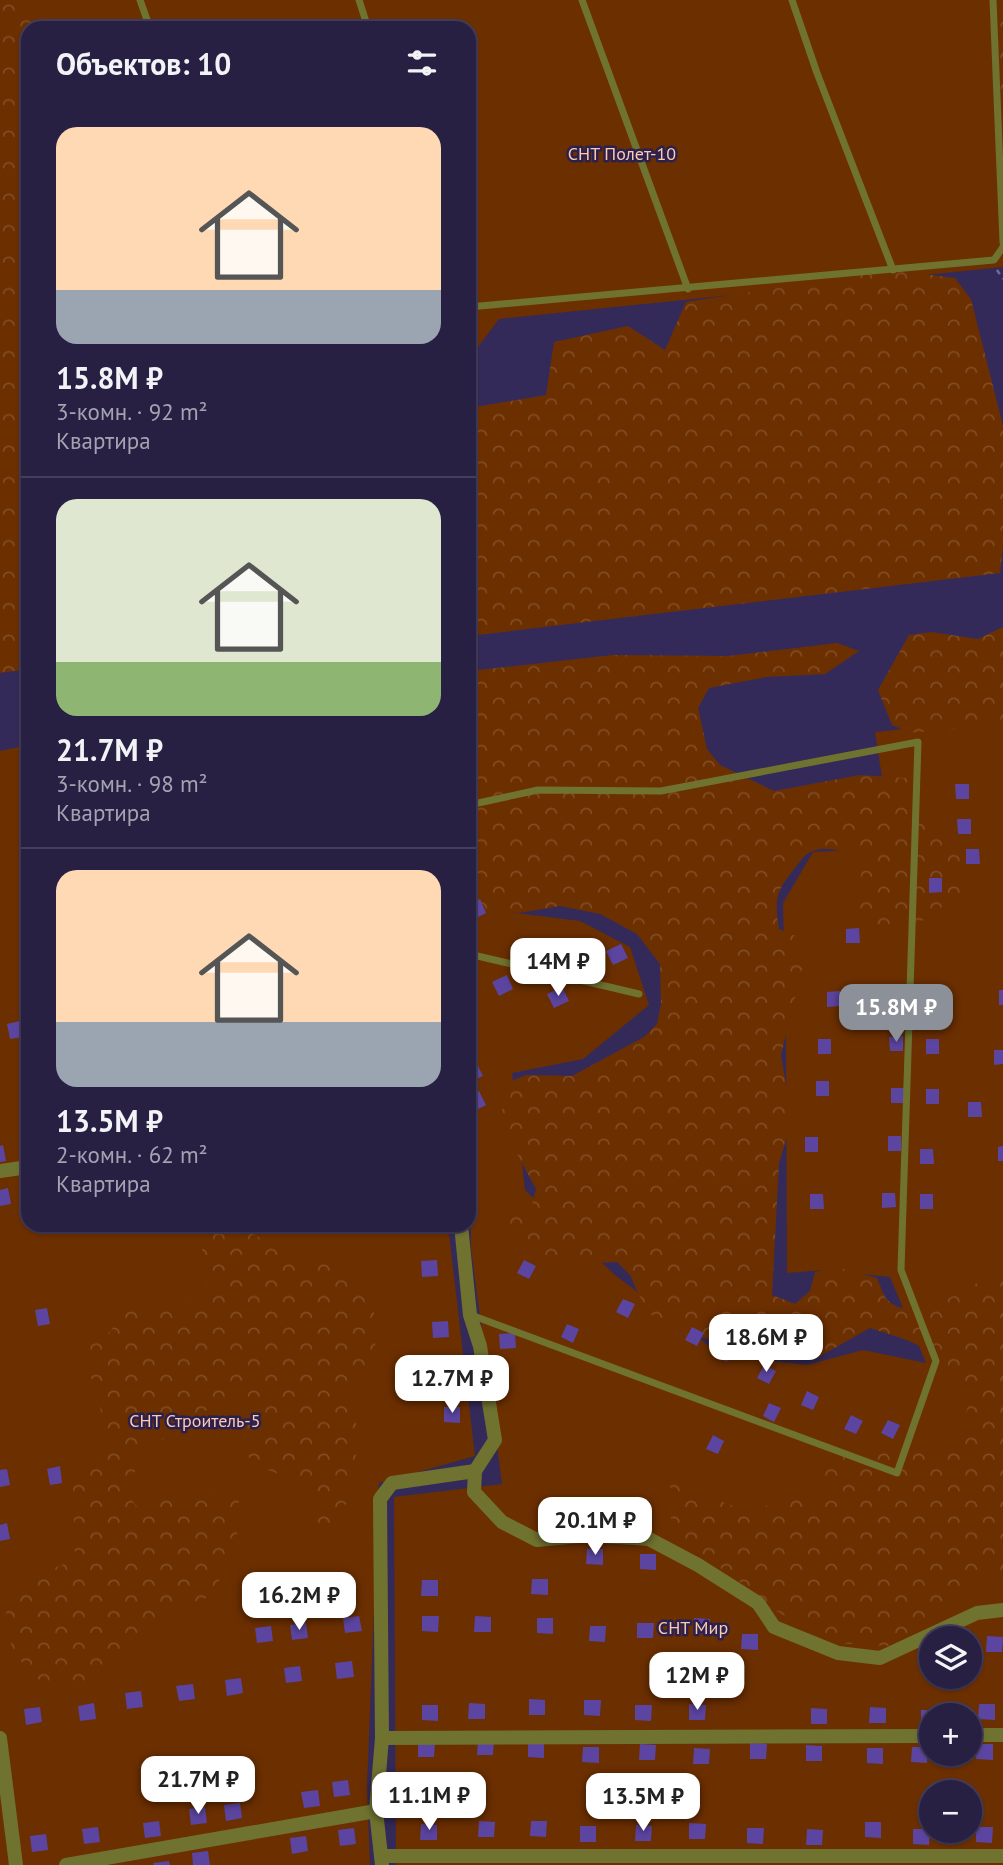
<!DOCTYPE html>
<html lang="ru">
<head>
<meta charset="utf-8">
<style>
  :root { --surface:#272043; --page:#332d4e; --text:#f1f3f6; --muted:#a4a3b2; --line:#433e5c; --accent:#8c9099 }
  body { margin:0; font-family:"PT Sans",sans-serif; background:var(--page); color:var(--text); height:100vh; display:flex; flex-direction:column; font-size:26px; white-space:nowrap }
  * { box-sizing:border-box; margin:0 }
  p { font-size:23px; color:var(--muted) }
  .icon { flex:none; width:38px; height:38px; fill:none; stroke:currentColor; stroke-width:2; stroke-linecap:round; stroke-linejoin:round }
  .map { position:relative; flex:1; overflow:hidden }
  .drawer { position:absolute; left:21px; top:21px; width:455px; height:1211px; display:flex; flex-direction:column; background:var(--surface); border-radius:21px; box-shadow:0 2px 5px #0004,0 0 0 2px var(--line) }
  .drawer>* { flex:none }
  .fabs { position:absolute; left:919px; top:1626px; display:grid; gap:14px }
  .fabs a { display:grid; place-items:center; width:63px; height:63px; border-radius:50%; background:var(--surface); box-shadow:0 2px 5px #0004,0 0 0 2px var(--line); font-size:35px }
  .price { position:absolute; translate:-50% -60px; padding:0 16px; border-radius:14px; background:#fff; color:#222; font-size:23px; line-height:46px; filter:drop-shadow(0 2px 4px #0008) }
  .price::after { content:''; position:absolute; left:50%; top:42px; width:21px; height:16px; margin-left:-10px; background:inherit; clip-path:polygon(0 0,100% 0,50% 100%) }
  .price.active { background:var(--accent); color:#fff }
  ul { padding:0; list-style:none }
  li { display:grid; align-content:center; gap:14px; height:371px; padding:0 35px }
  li+li { border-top:2px solid var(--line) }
  li span { display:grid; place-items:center; height:217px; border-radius:21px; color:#555 }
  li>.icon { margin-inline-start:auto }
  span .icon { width:126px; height:126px; fill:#fffc; stroke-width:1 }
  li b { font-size:30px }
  h2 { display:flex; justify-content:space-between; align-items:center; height:84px; padding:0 35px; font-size:30px }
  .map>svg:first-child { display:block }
</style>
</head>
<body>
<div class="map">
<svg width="1003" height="1865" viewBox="0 0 1003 1865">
  <defs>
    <pattern id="forest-crowns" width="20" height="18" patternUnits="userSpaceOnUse" patternTransform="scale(1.75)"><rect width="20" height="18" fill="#6c2f00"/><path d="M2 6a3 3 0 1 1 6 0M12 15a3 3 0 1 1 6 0" fill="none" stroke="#804c26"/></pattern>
  </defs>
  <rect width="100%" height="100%" fill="#342a59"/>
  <g fill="#6c2f00" fill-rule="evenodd">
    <polygon points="0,0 995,0 1003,78 1003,267 499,319 469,359 469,28 35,28"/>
    <path d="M1003,719v1146h-607l-2,-368 108,-13 -31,-236 -2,-341 111,14 50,26 19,58 -66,54 -71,14 13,117 90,85 106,80 86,10 56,-15 63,13 -36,-86 -66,-7 -37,3 -1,-239 -3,-131 30,-51 80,-4 -18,-116zM931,1638h39v38h-39zM931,1715h39v39h-39zM931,1792h39v38h-39z"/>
    <polygon points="28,745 28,1225 448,1225 475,1456 379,1483 367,1787 370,1865 0,1865 0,751"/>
  </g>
  <g fill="url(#forest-crowns)">
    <polygon points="0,0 30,0 38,28 28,28 28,669 0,673"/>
    <polygon points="991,0 1003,0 1003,102 992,33"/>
    <polygon points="893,270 955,278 971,299 1003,426 1003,546 1000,573 469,636 469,408 546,395 554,342 628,326 665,350 686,302"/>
    <polygon points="1003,627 1003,725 910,733 892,725 878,690 909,635 931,632 978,639"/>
    <path d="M837,643l22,8 -34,23 -59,3 -57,11 -11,20 9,41 13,16 54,26 86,-16 46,3 23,41 21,13 13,18v42l-54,38 -43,-3 -14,-11 12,-55c-17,-9 -41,-19 -58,-6 -4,3 -8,9 -11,13 -19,23 -21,31 -16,61l19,8 7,20 -24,98 11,65 -13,43 -7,132 23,9 15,-13 5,-19 21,-5 41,11c3,6 5,15 9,20 25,32 90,-16 117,-30v301l-37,21 -43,42 -35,14 -55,-3 -66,-37 -35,-31 -60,-35 -2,-59 73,29 79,-15 1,-28 11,-16 22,-4 62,6 41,-13 9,-34 -26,-49 -35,-17 -37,-12 -53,30 -113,-20 -57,-25 -17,-38 -13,-13 -40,2 -55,-14 -16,-12 5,-20 20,-9 5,-20 -36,-67 7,-39 19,-8 46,1 72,-39 13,-13 4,-21 -1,-39 -23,-30 -37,-20 -40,-8 -41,7 -50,-4v-238l144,-16 115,1z"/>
    <polygon points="209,1225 240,1225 289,1257 330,1260 374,1309 376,1358 347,1391 359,1433 350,1497 331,1532 316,1522 307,1484 253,1465 243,1445 250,1407 237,1390 139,1455 129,1496 143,1515 173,1492 218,1491 239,1498 237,1541 212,1596 157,1615 102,1682 40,1681 13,1653 5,1616 16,1582 75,1560 73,1484 109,1439 82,1346 101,1342 127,1311 209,1299 201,1242"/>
  </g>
  <g fill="#5c45a1">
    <polygon points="955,784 969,784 969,799 956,799"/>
    <polygon points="957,819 971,819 971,834 958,834"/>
    <polygon points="966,849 979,849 980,864 966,864"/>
    <polygon points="929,878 942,878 942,892 929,893"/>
    <polygon points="480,899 486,913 472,920 469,915 469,905"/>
    <polygon points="859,928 860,943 846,943 846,929"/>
    <polygon points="621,944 628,958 613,965 606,951"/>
    <polygon points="507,975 513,989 499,996 492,982"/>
    <polygon points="562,987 569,1001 554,1008 547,994"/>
    <rect x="999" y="990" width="4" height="15"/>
    <polygon points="840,991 840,1006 827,1007 827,992"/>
    <rect x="891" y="993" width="13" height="15"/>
    <polygon points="20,1021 22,1037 10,1039 7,1024"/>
    <polygon points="903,1036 903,1051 890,1051 889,1037"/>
    <rect x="818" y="1039" width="13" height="15"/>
    <rect x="926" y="1039" width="13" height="15"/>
    <polygon points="994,1050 1003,1050 1003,1064 994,1065"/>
    <polygon points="476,1062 483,1076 469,1082 469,1065"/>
    <rect x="816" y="1081" width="13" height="15"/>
    <rect x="891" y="1088" width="13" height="15"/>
    <rect x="926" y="1089" width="13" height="15"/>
    <polygon points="479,1091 486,1105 472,1112 469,1096"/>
    <polygon points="968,1102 981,1102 982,1117 968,1117"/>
    <rect x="888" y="1136" width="13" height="15"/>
    <rect x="805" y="1137" width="13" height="15"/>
    <polygon points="3,1145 6,1161 0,1162 0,1146"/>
    <polygon points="1003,1146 1003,1161 998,1161 998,1147"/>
    <polygon points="920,1149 933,1149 934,1164 920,1164"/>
    <polygon points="8,1188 11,1204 0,1206 0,1190"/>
    <polygon points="882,1193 895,1193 896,1207 882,1208"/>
    <polygon points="810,1194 823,1194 824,1209 810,1209"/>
    <rect x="920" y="1194" width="13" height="15"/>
    <polygon points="423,1225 440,1225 440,1228 423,1229"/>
    <polygon points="437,1260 438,1276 422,1277 421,1261"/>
    <polygon points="524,1260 536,1266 529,1279 517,1273"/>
    <polygon points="623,1299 635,1304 628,1318 616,1312"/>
    <polygon points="47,1308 50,1324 38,1326 35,1310"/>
    <polygon points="448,1321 449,1337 433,1338 432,1322"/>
    <polygon points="567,1324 579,1329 573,1343 561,1337"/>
    <polygon points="692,1327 704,1333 697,1346 685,1340"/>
    <polygon points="515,1333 516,1348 500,1349 499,1334"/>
    <polygon points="722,1343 734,1348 727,1362 716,1356"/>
    <polygon points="435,1363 451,1363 451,1379 434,1378"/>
    <polygon points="764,1365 776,1371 769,1384 757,1378"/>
    <polygon points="807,1391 819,1397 813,1410 801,1405"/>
    <polygon points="769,1403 781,1408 774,1422 763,1416"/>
    <polygon points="444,1407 460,1407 460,1423 444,1422"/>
    <polygon points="851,1415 863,1421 856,1434 844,1429"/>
    <polygon points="888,1420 900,1425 893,1439 881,1433"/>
    <polygon points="713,1435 724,1441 718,1454 706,1449"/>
    <polygon points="60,1466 62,1483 50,1485 47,1469"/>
    <polygon points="7,1469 10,1485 0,1487 0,1470"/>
    <polygon points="7,1523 10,1539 0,1541 0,1525"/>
    <polygon points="587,1549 603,1549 603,1565 586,1564"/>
    <polygon points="640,1554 656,1554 656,1570 640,1569"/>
    <polygon points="532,1579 548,1579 548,1595 531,1594"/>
    <polygon points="422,1580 438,1580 438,1596 421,1596"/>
    <polygon points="359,1616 362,1631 345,1633 343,1618"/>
    <polygon points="422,1616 439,1616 438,1632 422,1631"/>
    <polygon points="475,1616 491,1617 491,1632 474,1632"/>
    <polygon points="537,1618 553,1618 553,1634 537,1633"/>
    <polygon points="694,1618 710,1619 710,1634 694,1634"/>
    <polygon points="306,1623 308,1638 292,1640 290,1625"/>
    <polygon points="637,1623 654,1623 653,1638 637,1638"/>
    <polygon points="271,1626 273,1641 257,1643 255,1628"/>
    <polygon points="590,1626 606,1626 605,1642 589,1641"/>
    <polygon points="742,1634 758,1634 758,1650 741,1649"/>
    <polygon points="987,1636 1003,1637 1002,1652 986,1652"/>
    <polygon points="352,1661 354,1677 337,1679 335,1663"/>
    <polygon points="300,1666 302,1681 286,1683 284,1668"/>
    <polygon points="241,1678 243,1693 227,1696 225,1680"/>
    <polygon points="193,1684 195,1699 179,1701 176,1686"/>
    <polygon points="141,1691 143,1707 127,1709 125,1693"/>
    <polygon points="529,1699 545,1700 545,1715 529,1715"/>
    <polygon points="584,1700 601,1700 600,1716 584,1715"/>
    <polygon points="94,1703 96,1719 80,1721 78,1706"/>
    <polygon points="469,1703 485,1704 485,1719 468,1719"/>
    <polygon points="689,1704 706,1705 705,1720 689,1720"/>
    <polygon points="979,1704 995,1704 995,1720 978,1719"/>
    <polygon points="422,1705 438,1705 438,1721 422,1720"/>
    <polygon points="635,1705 652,1705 651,1721 635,1720"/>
    <polygon points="40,1707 42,1722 26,1725 24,1709"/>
    <polygon points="870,1707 886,1708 886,1723 869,1723"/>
    <polygon points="811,1708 827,1709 827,1724 811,1724"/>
    <polygon points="921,1710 937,1710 937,1715 931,1715 931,1726 921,1726"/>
    <polygon points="478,1739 494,1740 493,1755 477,1755"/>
    <polygon points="418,1741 435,1742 434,1757 418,1757"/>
    <polygon points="528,1742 544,1742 544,1758 528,1757"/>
    <polygon points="750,1743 767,1744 766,1759 750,1759"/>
    <polygon points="640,1744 656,1745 655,1760 639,1760"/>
    <polygon points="977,1744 993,1744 993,1760 976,1759"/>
    <polygon points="806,1745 822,1746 822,1761 806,1761"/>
    <polygon points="583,1747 599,1747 599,1763 582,1762"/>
    <polygon points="912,1747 928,1747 927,1763 911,1762"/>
    <polygon points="694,1748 710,1749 709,1764 693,1764"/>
    <polygon points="867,1748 883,1748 883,1764 867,1763"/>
    <polygon points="348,1780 350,1795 334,1797 332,1782"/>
    <polygon points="318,1790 320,1806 304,1808 301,1792"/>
    <polygon points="240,1803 242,1818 226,1821 224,1805"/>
    <polygon points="205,1807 207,1823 191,1825 189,1809"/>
    <polygon points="159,1821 161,1836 145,1838 143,1823"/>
    <polygon points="479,1821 495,1822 494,1837 478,1837"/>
    <polygon points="531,1821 547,1821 546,1837 530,1836"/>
    <polygon points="865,1822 881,1822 881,1838 865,1837"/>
    <polygon points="689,1823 706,1824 705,1839 689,1839"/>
    <polygon points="421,1824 437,1825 437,1840 420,1840"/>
    <polygon points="636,1825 652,1826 651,1841 635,1841"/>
    <rect x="580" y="1826" width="16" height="16"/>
    <polygon points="98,1827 100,1842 84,1844 82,1829"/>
    <polygon points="976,1827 993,1827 992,1843 976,1842"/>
    <polygon points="354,1828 356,1844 340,1846 338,1830"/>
    <polygon points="747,1828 764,1828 763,1844 747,1843"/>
    <polygon points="807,1829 823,1830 822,1845 806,1845"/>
    <polygon points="913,1829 930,1829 929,1845 913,1844"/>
    <polygon points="46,1834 48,1850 32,1852 30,1836"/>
    <polygon points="306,1836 308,1851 292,1854 290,1838"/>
    <polygon points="208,1851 210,1865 193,1865 192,1853"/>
    <polygon points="169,1861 170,1865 154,1865 153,1863"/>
  </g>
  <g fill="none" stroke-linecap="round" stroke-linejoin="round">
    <polyline stroke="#726b93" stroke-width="2.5" stroke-dasharray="5 5" stroke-linecap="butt" points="997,270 1003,279"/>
    <g stroke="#70732f" stroke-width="7">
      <polyline points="140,0 150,28"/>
      <polyline points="359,0 368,28"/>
      <polyline points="582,0 688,289"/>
      <polyline points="792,0 817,73 893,270"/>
      <polyline points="993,0 1003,242"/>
      <polyline points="469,307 994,260 1003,247"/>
      <polyline points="469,805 538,790 661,791 918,742 901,1270 936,1361 897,1473 471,1315"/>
      <polyline points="469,954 639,994"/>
    </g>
    <g stroke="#70732f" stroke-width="14">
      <polyline points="0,1171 28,1167"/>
      <polyline points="475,1471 474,1492 502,1522 537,1540 589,1535 649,1539 698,1565 758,1603 774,1627 838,1653 880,1658 977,1613 1003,1610"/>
      <polyline points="970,1735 1003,1735"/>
      <polyline points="0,1738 16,1865"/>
      <polyline points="382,1738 931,1736"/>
      <polyline points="381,1856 1003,1856"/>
      <polyline points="66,1865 376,1811"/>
      <polyline points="382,1865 376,1811 382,1738 380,1499 392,1483 475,1471 495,1440 480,1346 470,1315 461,1225"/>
    </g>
  </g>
  <g text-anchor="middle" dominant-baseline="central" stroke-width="5" stroke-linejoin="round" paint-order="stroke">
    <g font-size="18" fill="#fccaad" stroke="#2b204e">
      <text x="622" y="153">СНТ Полет-10</text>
      <text x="195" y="1420">СНТ Строитель-5</text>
      <text x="693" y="1627">СНТ Мир</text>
    </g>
  </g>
</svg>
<div class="fabs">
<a><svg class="icon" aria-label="layers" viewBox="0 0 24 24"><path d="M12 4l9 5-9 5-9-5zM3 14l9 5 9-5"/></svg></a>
<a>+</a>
<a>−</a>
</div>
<b class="price" style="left:558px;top:998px">14M ₽</b>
<b class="price active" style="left:896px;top:1044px">15.8M ₽</b>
<b class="price" style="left:766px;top:1374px">18.6M ₽</b>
<b class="price" style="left:452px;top:1415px">12.7M ₽</b>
<b class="price" style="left:595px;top:1557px">20.1M ₽</b>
<b class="price" style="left:299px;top:1632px">16.2M ₽</b>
<b class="price" style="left:697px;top:1712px">12M ₽</b>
<b class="price" style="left:198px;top:1816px">21.7M ₽</b>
<b class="price" style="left:429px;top:1832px">11.1M ₽</b>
<b class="price" style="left:643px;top:1833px">13.5M ₽</b>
<section class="drawer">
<h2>Объектов: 10<svg class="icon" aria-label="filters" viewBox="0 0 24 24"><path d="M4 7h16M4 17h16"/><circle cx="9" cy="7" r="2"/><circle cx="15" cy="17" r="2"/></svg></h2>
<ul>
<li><span style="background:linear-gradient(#ffd9b3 75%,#9aa5b1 0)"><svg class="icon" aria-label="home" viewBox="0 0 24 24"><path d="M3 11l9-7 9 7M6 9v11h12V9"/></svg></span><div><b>15.8M ₽</b><p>3-комн. · 92 m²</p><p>Квартира</p></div></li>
<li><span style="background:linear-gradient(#dfe7d0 75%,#8fb573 0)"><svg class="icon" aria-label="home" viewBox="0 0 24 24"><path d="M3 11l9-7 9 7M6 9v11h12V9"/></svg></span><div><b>21.7M ₽</b><p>3-комн. · 98 m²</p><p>Квартира</p></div></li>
<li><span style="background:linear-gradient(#ffd9b3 70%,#9aa5b1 0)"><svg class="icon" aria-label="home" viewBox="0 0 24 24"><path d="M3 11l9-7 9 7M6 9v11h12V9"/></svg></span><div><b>13.5M ₽</b><p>2-комн. · 62 m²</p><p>Квартира</p></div></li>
</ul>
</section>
</div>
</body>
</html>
